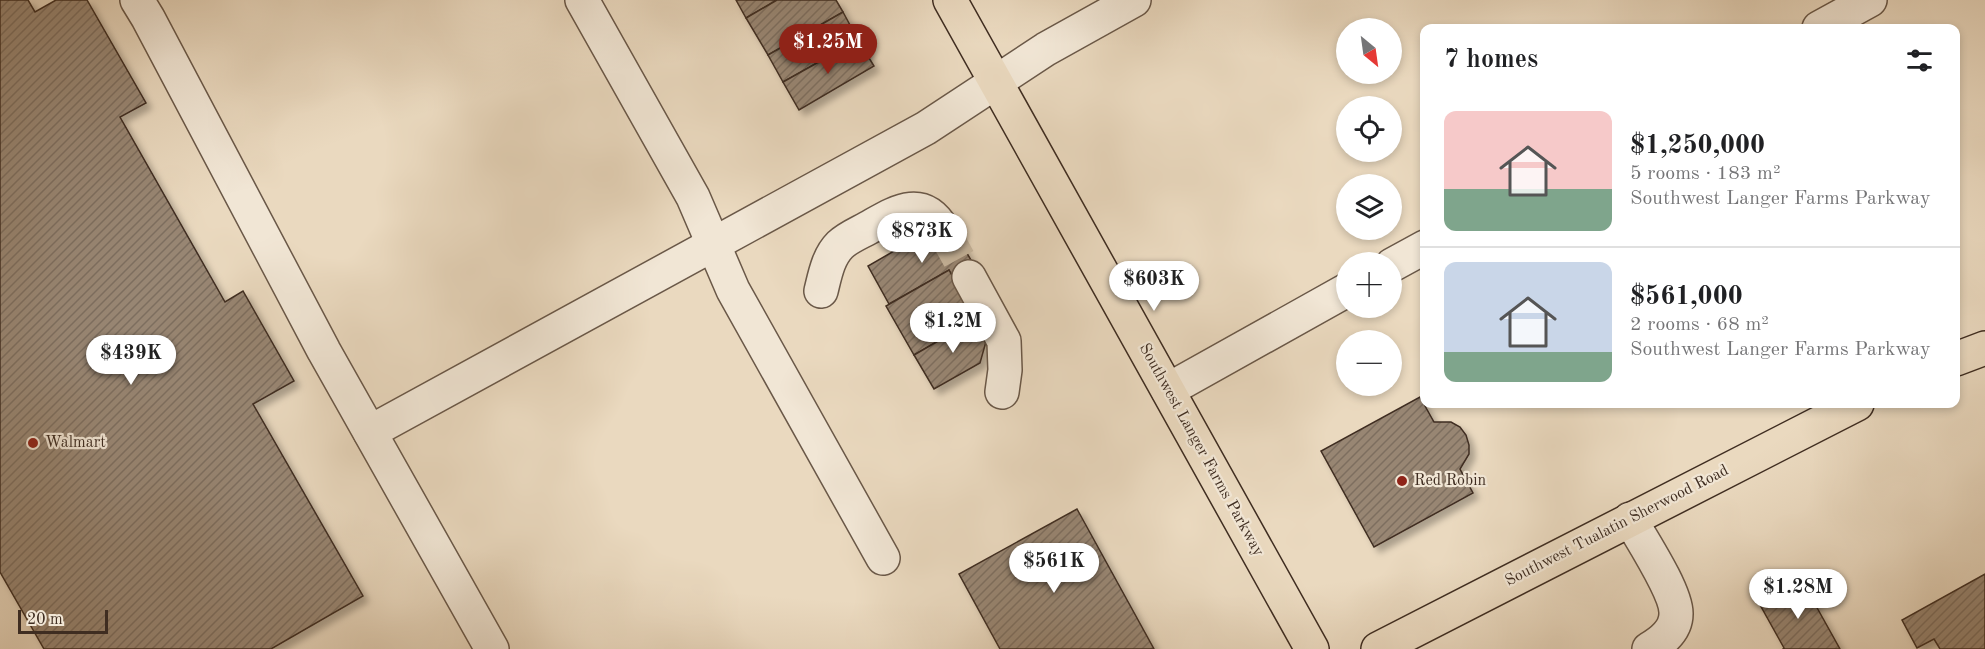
<!DOCTYPE html>
<html lang="en">
<head>
<meta charset="utf-8">
<style>
  :root { --surface:#fff; --page:#f6f6f6; --text:#202124; --muted:#757577; --line:#e0e0e0; --accent:#8f2418 }
  body { margin:0; font-family:"Old Standard TT",serif; background:var(--page); color:var(--text); height:100vh; display:flex; flex-direction:column; font-size:22px; white-space:nowrap }
  * { box-sizing:border-box; margin:0 }
  p { font-size:20px; color:var(--muted) }
  .icon { flex:none; width:33px; height:33px; fill:none; stroke:currentColor; stroke-width:2; stroke-linecap:round; stroke-linejoin:round }
  .map { position:relative; flex:1; overflow:hidden }
  .side { position:absolute; left:1420px; top:24px; width:540px; height:384px; display:flex; flex-direction:column; background:var(--surface); border-radius:12px; box-shadow:0 3px 9px #0003 }
  .side>* { flex:none }
  .needle { width:39px; rotate:151deg }
  .tools { position:absolute; left:1336px; top:18px; display:grid; gap:12px }
  .tools a { display:grid; place-items:center; width:66px; height:66px; border-radius:50%; background:var(--surface); box-shadow:0 3px 9px #0003; font-size:30px }
  .scale { position:absolute; left:18px; bottom:15px; width:90px; box-sizing:border-box; padding-left:6px; border:3px solid #3f2d21; border-top:0; font-size:16px; line-height:21px; white-space:nowrap; color:#3f2d21; -webkit-text-stroke:4px #f1e6d5; paint-order:stroke }
  .price { position:absolute; translate:-50% -51px; padding:0 14px; border-radius:21px; background:#fff; color:#222; font-size:20px; line-height:39px; filter:drop-shadow(0 2px 3px #0008) }
  .price::after { content:''; position:absolute; left:50%; top:36px; width:18px; height:14px; margin-left:-9px; background:inherit; clip-path:polygon(0 0,100% 0,50% 100%) }
  .price.on { background:var(--accent); color:#fff }
  ul { padding:0; list-style:none }
  li { display:flex; align-items:center; gap:18px; height:150px; padding:0 24px }
  li+li { border-top:2px solid var(--line) }
  li span { display:grid; place-items:center; flex:none; width:168px; height:120px; border-radius:12px; color:#555 }
  li>.icon { margin-inline-start:auto }
  span .icon { width:72px; height:72px; fill:#fffc; stroke-width:1 }
  li b { font-size:26px }
  h2 { display:flex; justify-content:space-between; align-items:center; height:72px; padding:0 24px; font-size:26px }
  .map>svg:first-child { display:block }
</style>
</head>
<body>
<div class="map">
<svg width="1985" height="649" viewBox="0 0 1985 649">
  <defs>
    <pattern id="building-hatch" width="6" height="6" patternUnits="userSpaceOnUse" patternTransform="scale(1.5)"><rect width="6" height="6" fill="#988673"/><path d="M-1 1l2-2M0 6l6-6M5 7l2-2" fill="none" stroke="#7d6e5e"/></pattern>
    <filter id="shadow"><feDropShadow dx="5.5" dy="5.5" stdDeviation="3" flood-color="#0004"/></filter>
  </defs>
  <rect width="100%" height="100%" fill="#ead9bf"/>
  <filter id="stains"><feTurbulence type="fractalNoise" baseFrequency=".00333" numOctaves="4"/><feColorMatrix values="0 0 0 0 .2 0 0 0 0 .09 0 0 0 0 .02 0 0 0 .5 -.17"/></filter>
  <radialGradient id="worn" r=".72"><stop offset=".6" stop-color="#630" stop-opacity="0"/><stop offset="1" stop-color="#630" stop-opacity=".3"/></radialGradient>
  <g fill="url(#building-hatch)" stroke="#3f2d21" stroke-width="1.5" filter="url(#shadow)">
    <polygon points="0,0 28,0 35,12 56,0 87,0 146,103 120,117 225,302 243,291 294,381 253,404 363,596 271,649 44,649 0,572"/>
    <polygon points="736,0 777,0 746,18"/>
    <polygon points="777,0 836,0 843,12 768,55 746,18"/>
    <polygon points="843,12 858,40 783,82 768,55"/>
    <polygon points="858,40 874,66 799,110 783,82"/>
    <polygon points="951,226 978,272 956,284 949,270 889,304 868,266 927,232"/>
    <polygon points="949,270 976,319 914,355 886,306"/>
    <polygon points="976,319 987,338 980,363 934,389 914,355"/>
    <polygon points="1420,397 1434,422 1451,422 1460,427 1466,435 1469,445 1469,454 1460,469 1473,493 1374,547 1321,451"/>
    <polygon points="1077,509 1154,649 1000,649 959,574"/>
    <polygon points="1985,574 1985,649 1940,649 1934,639 1917,648 1902,620"/>
    <polygon points="1801,579 1840,649 1783,649 1784,648 1759,603"/>
  </g>
  <g fill="none" stroke-linecap="round" stroke-linejoin="round">
    <polyline stroke="#c8b79f" stroke-width="33" stroke-dasharray="33 16" stroke-linecap="butt" points="943,230 969,277"/>
    <g stroke="#6a5848" stroke-width="36">
      <g id="minor">
        <polyline points="137,0 148,18 324,351 492,649"/>
        <polyline points="582,0 693,197 733,290 883,558"/>
        <polyline points="1819,28 1870,0"/>
        <polyline points="1392,265 1425,247"/>
        <polyline points="969,277 1004,341 1005,370 1002,392"/>
        <path d="M821,291c4,-16 7,-34 19,-46 7,-7 19,-12 28,-17 27,-15 54,-34 75,2"/>
        <polyline points="1168,390 1347,290"/>
        <polyline points="370,432 926,128 1046,49 1134,0"/>
        <path d="M1630,519c12,21 47,74 46,95 0,16 -15,28 -27,35"/>
      </g>
    </g>
    <g stroke="#3f2d21" stroke-width="36">
      <polyline id="major" points="950,0 1312,649"/>
    </g>
    <g stroke="#3f2d21" stroke-width="36">
      <g id="highway">
        <polyline points="1956,359 1985,348"/>
        <polyline points="1378,649 1857,404"/>
      </g>
    </g>
    <use href="#minor" stroke="#f1e6d5" stroke-width="33"/>
    <use href="#major" stroke="#ead9bf" stroke-width="33"/>
    <use href="#highway" stroke="#ead9bf" stroke-width="33"/>
  </g>
  <g fill="#8f2418" stroke="#f1e6d5" stroke-width="2">
    <circle cx="33" cy="443" r="6"/>
    <circle cx="1402" cy="481" r="6"/>
  </g>
  <g text-anchor="middle" dominant-baseline="central" stroke-width="4.5" stroke-linejoin="round" paint-order="stroke">
    <g font-size="16" fill="#3f2d21" stroke="#f1e6d5" text-anchor="start">
      <text x="45" y="443">Walmart</text>
      <text x="1414" y="481">Red Robin</text>
    </g>
    <g font-size="16" fill="#3f2d21" stroke="#f1e6d5">
      <text transform="translate(1201 450) rotate(61)">Southwest Langer Farms Parkway</text>
      <text transform="translate(1617 526) rotate(-27)">Southwest Tualatin Sherwood Road</text>
    </g>
  </g>
  <rect width="100%" height="100%" filter="url(#stains)"/>
  <rect width="100%" height="100%" fill="url(#worn)"/>
</svg>
<div class="tools">
<a><svg class="needle" viewBox="-14 -14 28 28"><path d="M0-13l5 13h-10z" fill="#e53935"/><path d="M0 13l5-13h-10z" fill="#757577"/></svg></a>
<a><svg class="icon" aria-label="locate" viewBox="0 0 24 24"><circle cx="12" cy="12" r="6"/><path d="M12 2v4M12 18v4M2 12h4M18 12h4"/></svg></a>
<a><svg class="icon" aria-label="layers" viewBox="0 0 24 24"><path d="M12 4l9 5-9 5-9-5zM3 14l9 5 9-5"/></svg></a>
<a>+</a>
<a>−</a>
</div>
<div class="scale">20 m</div>
<b class="price on" style="left:828px;top:75px">$1.25M</b>
<b class="price" style="left:922px;top:264px">$873K</b>
<b class="price" style="left:1154px;top:312px">$603K</b>
<b class="price" style="left:953px;top:354px">$1.2M</b>
<b class="price" style="left:131px;top:386px">$439K</b>
<b class="price" style="left:1054px;top:594px">$561K</b>
<b class="price" style="left:1798px;top:620px">$1.28M</b>
<section class="side">
<h2>7 homes<svg class="icon" aria-label="filters" viewBox="0 0 24 24"><path d="M4 7h16M4 17h16"/><circle cx="9" cy="7" r="2"/><circle cx="15" cy="17" r="2"/></svg></h2>
<ul>
<li><span style="background:linear-gradient(#f6c9c9 65%,#7fa58c 0)"><svg class="icon" aria-label="home" viewBox="0 0 24 24"><path d="M3 11l9-7 9 7M6 9v11h12V9"/></svg></span><div><b>$1,250,000</b><p>5 rooms · 183 m²</p><p>Southwest Langer Farms Parkway</p></div></li>
<li><span style="background:linear-gradient(#c9d6e8 75%,#7fa58c 0)"><svg class="icon" aria-label="home" viewBox="0 0 24 24"><path d="M3 11l9-7 9 7M6 9v11h12V9"/></svg></span><div><b>$561,000</b><p>2 rooms · 68 m²</p><p>Southwest Langer Farms Parkway</p></div></li>
</ul>
</section>
</div>
</body>
</html>
